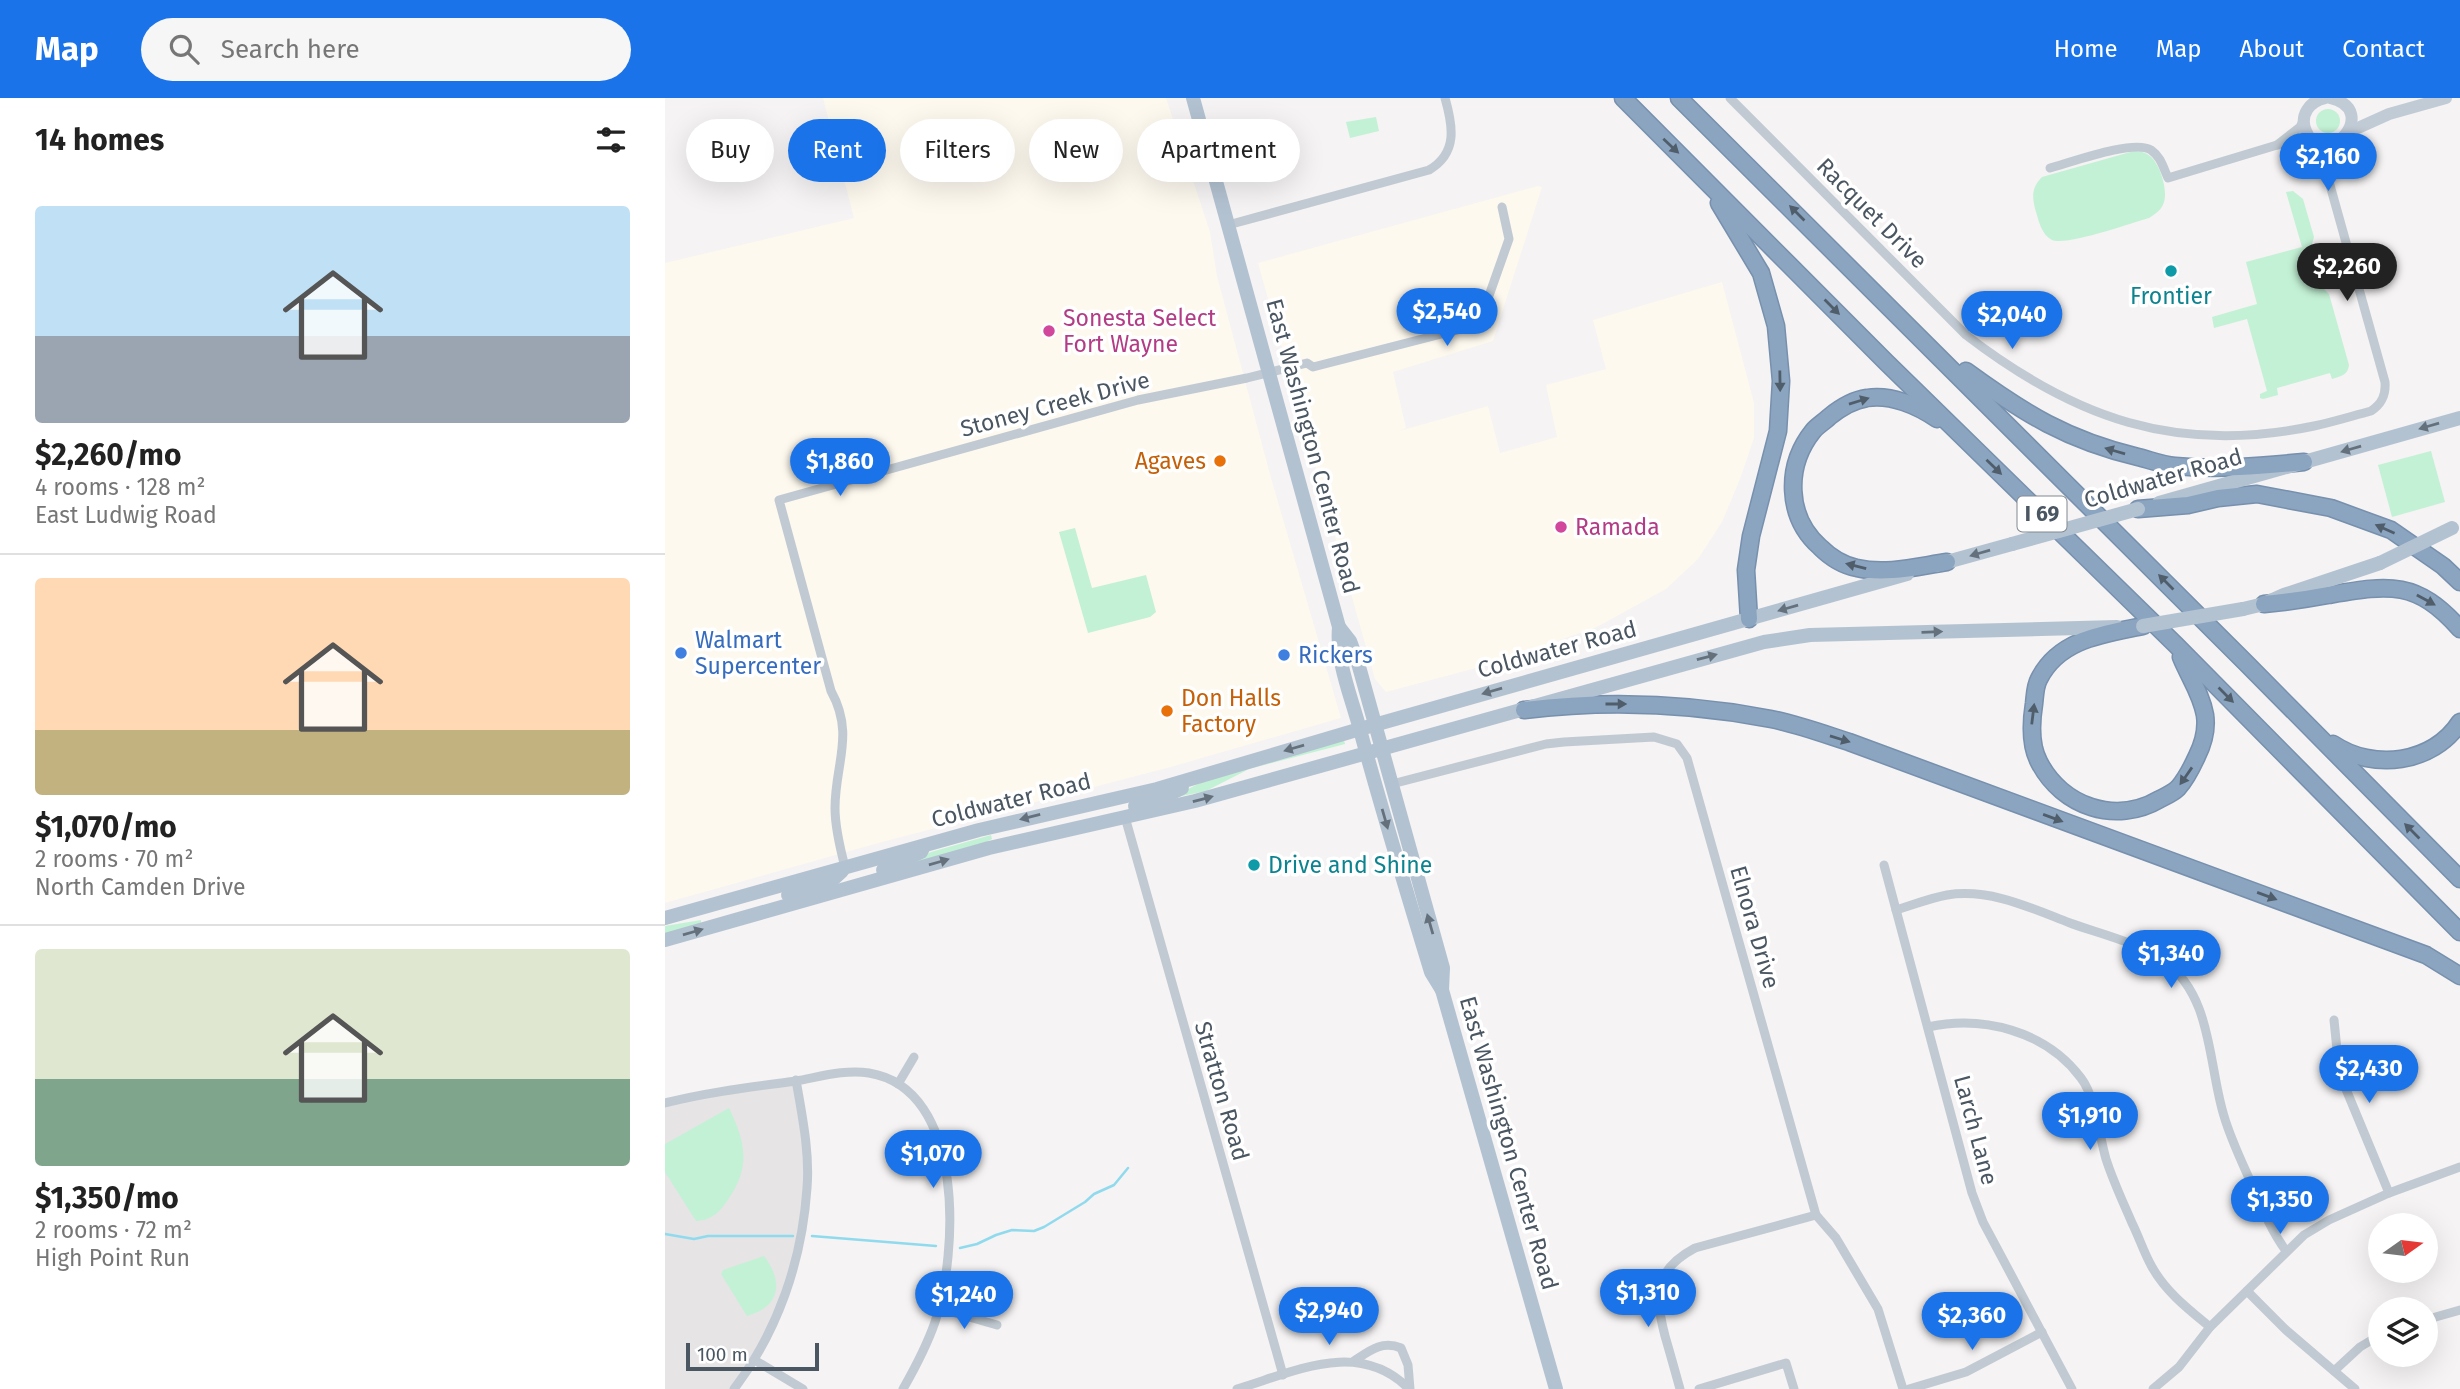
<!DOCTYPE html>
<html lang="en">
<head>
<meta charset="utf-8">
<style>
  :root { --surface:#fff; --page:#f6f6f6; --text:#222; --muted:#767676; --line:#e0e0e0; --accent:#1a73e8 }
  body { margin:0; font-family:"Fira Sans",sans-serif; background:var(--page); color:var(--text); height:100vh; display:flex; flex-direction:column; font-size:26px; white-space:nowrap }
  * { box-sizing:border-box; margin:0 }
  p { font-size:23px; color:var(--muted) }
  .icon { flex:none; width:38px; height:38px; fill:none; stroke:currentColor; stroke-width:2; stroke-linecap:round; stroke-linejoin:round }
  .map { position:relative; flex:1; overflow:hidden }
  .panel { display:flex; flex-direction:column; background:var(--surface); width:665px }
  .panel>* { flex:none }
  .banner { position:absolute; left:21px; top:21px; width:665px; height:63px; display:flex; gap:14px }
  .needle { width:46px; rotate:76deg }
  .buttons { position:absolute; left:1703px; top:1115px; display:grid; gap:14px }
  .buttons a { display:grid; place-items:center; width:70px; height:70px; border-radius:50%; background:var(--surface); box-shadow:0 7px 28px #0002; font-size:35px }
  .scale { position:absolute; left:21px; bottom:18px; width:133px; box-sizing:border-box; padding-left:7px; border:4px solid #4a5661; border-top:0; font-size:19px; line-height:24px; white-space:nowrap; color:#4a5661; -webkit-text-stroke:5px #fff; paint-order:stroke }
  .price { position:absolute; translate:-50% -60px; padding:0 16px; border-radius:24px; background:var(--accent); color:#fff; font-size:23px; line-height:46px; filter:drop-shadow(0 2px 4px #0008) }
  .price::after { content:''; position:absolute; left:50%; top:42px; width:21px; height:16px; margin-left:-10px; background:inherit; clip-path:polygon(0 0,100% 0,50% 100%) }
  .price.current { background:#222; color:#fff }
  ul { padding:0; list-style:none }
  li { display:grid; align-content:center; gap:14px; height:371px; padding:0 35px }
  li+li { border-top:2px solid var(--line) }
  li span { display:grid; place-items:center; height:217px; border-radius:7px; color:#555 }
  li>.icon { margin-inline-start:auto }
  span .icon { width:126px; height:126px; fill:#fffc; stroke-width:1 }
  li b { font-size:30px }
  h2 { display:flex; justify-content:space-between; align-items:center; height:84px; padding:0 35px; font-size:30px }
  .pill { padding:0 24px; border-radius:32px; background:var(--surface); box-shadow:0 7px 28px #0002; font-size:24px; line-height:63px }
  .pill.current { background:var(--accent); color:#fff }
  header { display:flex; align-items:center; gap:42px; box-sizing:border-box; height:98px; padding:0 35px; background:var(--accent); color:#fff }
  header strong { font-size:33px }
  nav { display:flex; gap:38px; margin-inline-start:auto; font-size:24px }
  .search { width:490px; height:63px; background:var(--page); display:flex; align-items:center; gap:18px; box-sizing:border-box; padding:0 24px; border-radius:38px; color:var(--muted); font-size:26px }
  main { display:flex; flex:1; min-height:0 }
  .map>svg:first-child { display:block }
</style>
</head>
<body>
<header>
<strong>Map</strong>
<div class="search"><svg class="icon" aria-label="search" viewBox="0 0 24 24"><circle cx="10" cy="10" r="6"/><path d="M15 15l6 6"/></svg>Search here</div>
<nav><a>Home</a><a>Map</a><a>About</a><a>Contact</a></nav>
</header>
<main>
<section class="panel">
<h2>14 homes<svg class="icon" aria-label="filters" viewBox="0 0 24 24"><path d="M4 7h16M4 17h16"/><circle cx="9" cy="7" r="2"/><circle cx="15" cy="17" r="2"/></svg></h2>
<ul>
<li><span style="background:linear-gradient(#bfe0f5 60%,#9aa5b1 0)"><svg class="icon" aria-label="home" viewBox="0 0 24 24"><path d="M3 11l9-7 9 7M6 9v11h12V9"/></svg></span><div><b>$2,260/mo</b><p>4 rooms · 128 m²</p><p>East Ludwig Road</p></div></li>
<li><span style="background:linear-gradient(#ffd9b3 70%,#c2b280 0)"><svg class="icon" aria-label="home" viewBox="0 0 24 24"><path d="M3 11l9-7 9 7M6 9v11h12V9"/></svg></span><div><b>$1,070/mo</b><p>2 rooms · 70 m²</p><p>North Camden Drive</p></div></li>
<li><span style="background:linear-gradient(#dfe7d0 60%,#7fa58c 0)"><svg class="icon" aria-label="home" viewBox="0 0 24 24"><path d="M3 11l9-7 9 7M6 9v11h12V9"/></svg></span><div><b>$1,350/mo</b><p>2 rooms · 72 m²</p><p>High Point Run</p></div></li>
</ul>
</section>
<div class="map">
<svg width="1795" height="1291" viewBox="0 0 1795 1291">
  <rect width="100%" height="100%" fill="#f5f3f3"/>
  <g fill="#fdf9ef">
    <polygon points="158,0 501,0 545,134 552,178 606,380 676,620 502,670 217,744 0,805 0,165 189,120"/>
    <polygon points="873,88 877,89 828,243 728,274 741,330 734,333 823,308 835,355 892,339 881,287 941,271 928,222 1057,184 1089,305 1089,340 1075,381 1057,424 1033,461 1001,491 932,529 830,565 721,594 710,581 593,165"/>
  </g>
  <polygon fill="#e6e4e5" points="131,982 142,1089 131,1163 113,1219 69,1291 0,1291 0,1005"/>
  <g fill="#c3f1d5">
    <circle cx="1663" cy="23" r="12"/>
    <polygon points="711,19 714,33 685,40 681,24"/>
    <path d="M1469,53c6,0 11,1 16,5 10,8 18,34 14,46 -2,8 -9,12 -15,16 -18,5 -82,28 -97,22 -10,-5 -13,-18 -16,-28 -4,-14 -5,-24 6,-35z"/>
    <path d="M1628,93l10,8 11,38 -6,21 6,21 15,15 20,71c-1,10 -8,11 -17,14l-2,-6 -53,15 1,7 -15,4 -3,-1v-4l7,-3 -20,-72 -33,9 -2,-11 45,-13 -11,-42 56,-15 -16,-55z"/>
    <polygon points="1766,353 1780,404 1727,419 1713,367"/>
    <polygon points="410,430 427,490 481,477 491,514 485,519 423,535 394,434"/>
    <polygon points="679,642 680,646 584,671 541,693 503,701 537,684"/>
    <polygon points="326,737 327,741 311,749 233,770 266,754"/>
    <polygon points="36,822 36,826 0,836 0,828"/>
    <path d="M64,1010c17,35 22,60 -2,93 -7,11 -17,20 -31,20l-31,-49v-28z"/>
    <path d="M99,1158c20,26 16,51 -17,60l-26,-42 2,-4z"/>
  </g>
  <g fill="none" stroke-linecap="round" stroke-linejoin="round">
    <g stroke="#90daee" stroke-width="2.5">
      <polyline points="0,1136 29,1141 43,1138 128,1138"/>
      <polyline points="147,1138 271,1148"/>
      <polyline points="295,1150 312,1146 331,1137 347,1132 369,1133 379,1129 420,1104 429,1096 449,1087 463,1070"/>
    </g>
    <g stroke="#7690ad" stroke-width="19">
      <g id="highway">
        <polyline points="958,0 1221,264 1511,547 1795,834"/>
        <polyline points="1014,0 1581,565 1795,781"/>
        <polyline points="1054,105 1096,175 1111,228 1116,283 1113,333 1086,438 1081,472 1084,521"/>
        <path d="M1301,273c59,43 101,69 172,86 12,3 25,8 37,9 43,4 86,0 129,-4"/>
        <path d="M1272,321c-19,-13 -46,-25 -70,-21 -14,2 -27,10 -38,19 -5,5 -12,9 -16,14 -28,35 -27,86 7,116 10,10 22,18 37,21 29,7 62,-2 90,-6"/>
        <polyline points="1473,411 1523,407 1553,400 1592,396 1666,410 1726,432 1778,468 1795,484"/>
        <path d="M1599,506c21,-2 43,-5 64,-9 60,-10 88,-16 132,34"/>
        <path d="M1478,528c-39,8 -84,13 -104,53 -4,7 -4,17 -5,25 -3,19 -4,41 5,58 23,45 77,63 121,37 6,-3 13,-6 18,-11 8,-9 14,-21 19,-32 6,-12 10,-27 8,-41 -4,-22 -16,-38 -24,-58"/>
        <path d="M859,612c84,-10 164,-7 247,9 26,5 53,15 78,23l577,213 34,21"/>
        <path d="M1668,646c40,27 100,20 127,-22"/>
      </g>
    </g>
    <g stroke="#c1cad2" stroke-width="9">
      <path d="M1065,0l236,237c108,83 210,120 348,91 19,-4 38,-10 57,-15 11,-7 15,-16 14,-29l-57,-204"/>
      <polyline points="1639,21 1635,29 1612,47 1649,43 1663,80 1671,52 1676,44"/>
      <path d="M1385,70c22,-6 84,-29 101,-18 10,7 12,17 17,28l109,-33"/>
      <path d="M563,127l201,-55c29,-17 24,-44 16,-72"/>
      <polyline points="727,686 881,646 899,644 989,639 1012,646 1022,660 1151,1117 1171,1140 1213,1211 1238,1291"/>
      <polyline points="460,719 618,1277"/>
      <polyline points="1219,767 1307,1095 1318,1124 1407,1291"/>
      <path d="M180,769c-5,-19 -10,-39 -10,-59 0,-44 20,-74 -4,-117l-52,-191 359,-100 109,-22 60,-15 6,4 144,-37 21,-12 7,-11 24,-68 -7,-32"/>
      <path d="M1231,812c17,-5 34,-12 51,-15 43,-7 84,13 123,28 30,11 67,19 94,38 49,35 44,104 60,155 7,24 18,46 28,69 10,23 19,45 34,66"/>
      <polyline points="1669,922 1673,962 1678,984 1724,1095"/>
      <path d="M1263,929c55,-12 118,4 153,51 15,20 18,57 25,81 7,22 17,43 26,64 7,14 12,30 20,44 14,25 36,42 58,60"/>
      <polyline points="233,986 249,959"/>
      <path d="M0,1005c43,-11 87,-16 131,-22 23,-4 49,-12 73,-8 97,16 89,180 66,249 -8,23 -20,46 -32,67"/>
      <polyline points="1582,1193 1621,1232 1690,1291"/>
      <polyline points="273,1210 332,1227"/>
      <polyline points="1760,1222 1795,1212"/>
      <polyline points="91,1263 138,1291"/>
      <path d="M689,1263c15,-10 28,-21 47,-13l7,17 2,24"/>
      <polyline points="1669,1273 1695,1249 1715,1237"/>
      <path d="M69,1291c44,-58 68,-128 73,-201 3,-35 -5,-73 -11,-108"/>
      <path d="M572,1291c57,-17 122,-51 172,0"/>
      <path d="M1015,1291c-5,-18 -10,-36 -15,-53 -11,-42 -11,-66 30,-88l121,-33"/>
      <polyline points="1034,1291 1121,1265 1129,1291"/>
      <polyline points="1244,1291 1301,1274 1377,1234"/>
      <polyline points="1488,1291 1514,1269 1545,1229 1639,1137 1664,1122 1724,1095 1795,1069"/>
    </g>
    <g stroke="#c1cbd6" stroke-width="12">
      <path d="M1660,0c-15,3 -26,17 -19,33 18,44 77,-21 24,-33"/>
      <polyline points="1684,34 1724,16 1781,0"/>
    </g>
    <g stroke="#b3c2d1" stroke-width="14">
      <path d="M528,0l146,529c-3,34 11,66 20,99 22,82 47,164 72,246l11,18 114,399"/>
      <polyline points="1494,405 1795,320"/>
      <polyline points="1271,467 1347,446"/>
      <polyline points="1578,511 1599,506 1619,497 1715,465"/>
      <polyline points="674,529 685,543 693,565 778,870 777,892"/>
      <polyline points="470,708 495,701 517,690"/>
      <polyline points="218,772 256,754 258,750"/>
      <polyline points="123,797 165,784 177,773"/>
      <polyline points="0,820 314,732 492,691 695,631 1242,476"/>
      <polyline points="0,842 324,750 530,703 1099,544 1145,537 1452,529"/>
    </g>
    <use href="#highway" stroke="#8ba5c1" stroke-width="16"/>
    <g stroke="#b3c2d1" stroke-width="14">
      <polyline points="1347,446 1473,411"/>
      <polyline points="1715,465 1787,430"/>
      <polyline points="1478,528 1578,511"/>
    </g>
  </g>
  <defs><path id="oneway-solid" d="M-6-.8H1V-3.2L6.5 0L1 3.2V.8H-6Z" transform="scale(1.75)"/></defs>
  <g fill="#505e6b">
    <use href="#oneway-solid" transform="translate(1006 48) rotate(43)"/>
    <use href="#oneway-solid" transform="translate(1132 115) rotate(-135)"/>
    <use href="#oneway-solid" transform="translate(1167 209) rotate(45)"/>
    <use href="#oneway-solid" transform="translate(1115 283) rotate(89)"/>
    <use href="#oneway-solid" transform="translate(1194 303) rotate(-17)"/>
    <use href="#oneway-solid" transform="translate(1450 353) rotate(-164)"/>
    <use href="#oneway-solid" transform="translate(1329 369) rotate(44)"/>
    <use href="#oneway-solid" transform="translate(1720 431) rotate(-156)"/>
    <use href="#oneway-solid" transform="translate(1191 468) rotate(-166)"/>
    <use href="#oneway-solid" transform="translate(1501 484) rotate(-135)"/>
    <use href="#oneway-solid" transform="translate(1761 502) rotate(29)"/>
    <use href="#oneway-solid" transform="translate(1561 597) rotate(45)"/>
    <use href="#oneway-solid" transform="translate(951 606)"/>
    <use href="#oneway-solid" transform="translate(1368 616) rotate(-83)"/>
    <use href="#oneway-solid" transform="translate(1175 641) rotate(17)"/>
    <use href="#oneway-solid" transform="translate(1521 678) rotate(125)"/>
    <use href="#oneway-solid" transform="translate(1388 720) rotate(20)"/>
    <use href="#oneway-solid" transform="translate(1747 733) rotate(-135)"/>
    <use href="#oneway-solid" transform="translate(1602 798) rotate(20)"/>
  </g>
  <g fill="#64717d">
    <use href="#oneway-solid" transform="translate(1764 328) rotate(164)"/>
    <use href="#oneway-solid" transform="translate(1686 351) rotate(164)"/>
    <use href="#oneway-solid" transform="translate(1315 455) rotate(164)"/>
    <use href="#oneway-solid" transform="translate(1123 510) rotate(164)"/>
    <use href="#oneway-solid" transform="translate(1267 534) rotate(-2)"/>
    <use href="#oneway-solid" transform="translate(1042 559) rotate(-15)"/>
    <use href="#oneway-solid" transform="translate(827 593) rotate(164)"/>
    <use href="#oneway-solid" transform="translate(629 650) rotate(164)"/>
    <use href="#oneway-solid" transform="translate(538 701) rotate(-15)"/>
    <use href="#oneway-solid" transform="translate(365 719) rotate(166)"/>
    <use href="#oneway-solid" transform="translate(720 721) rotate(74)"/>
    <use href="#oneway-solid" transform="translate(274 764) rotate(-16)"/>
    <use href="#oneway-solid" transform="translate(765 826) rotate(-106)"/>
    <use href="#oneway-solid" transform="translate(28 834) rotate(-16)"/>
  </g>
  <g fill="#0f9aa8" stroke="#fff" stroke-width="2.5">
    <circle cx="1506" cy="173" r="7"/>
    <circle cx="589" cy="767" r="7"/>
  </g>
  <g fill="#d1479c" stroke="#fff" stroke-width="2.5">
    <circle cx="384" cy="233" r="7"/>
    <circle cx="896" cy="429" r="7"/>
  </g>
  <g fill="#e8710a" stroke="#fff" stroke-width="2.5">
    <circle cx="555" cy="363" r="7"/>
    <circle cx="502" cy="613" r="7"/>
  </g>
  <g fill="#3f7fe0" stroke="#fff" stroke-width="2.5">
    <circle cx="16" cy="555" r="7"/>
    <circle cx="619" cy="557" r="7"/>
  </g>
  <g text-anchor="middle" dominant-baseline="central" stroke-width="7" stroke-linejoin="round" paint-order="stroke">
    <rect fill="#fff" stroke="#808990" stroke-width="2" x="1352.5" y="398.5" width="49" height="35" rx="5"/>
    <g font-size="21" font-weight="bold" fill="#4a5661">
      <text x="1377" y="416">I 69</text>
    </g>
    <g font-size="23" fill="#4a5661" stroke="#fff">
      <text transform="translate(1207 115) rotate(45)">Racquet Drive</text>
      <text transform="translate(390 306) rotate(-15)">Stoney Creek Drive</text>
      <text transform="translate(648 348) rotate(75)">East Washington Center Road</text>
      <text transform="translate(1498 380) rotate(-16)">Coldwater Road</text>
      <text transform="translate(892 551) rotate(-15)">Coldwater Road</text>
      <text transform="translate(346 702) rotate(-14)">Coldwater Road</text>
      <text transform="translate(1090 829) rotate(74)">Elnora Drive</text>
      <text transform="translate(557 993) rotate(74)">Stratton Road</text>
      <text transform="translate(1311 1032) rotate(75)">Larch Lane</text>
      <text transform="translate(844 1045) rotate(74)">East Washington Center Road</text>
    </g>
    <g font-size="23" fill="#0d838f" stroke="#fff">
      <text x="1506" y="198">Frontier</text>
      <text x="603" y="767" text-anchor="start">Drive and Shine</text>
    </g>
    <g font-size="23" fill="#b23c85" stroke="#fff" text-anchor="start">
      <text x="398" y="220">Sonesta Select<tspan x="398" dy="26">Fort Wayne</tspan></text>
      <text x="910" y="429">Ramada</text>
    </g>
    <g font-size="23" fill="#c56008" stroke="#fff" text-anchor="end">
      <text x="541" y="363">Agaves</text>
      <text x="516" y="600" text-anchor="start">Don Halls<tspan x="516" dy="26">Factory</tspan></text>
    </g>
    <g font-size="23" fill="#366cbe" stroke="#fff" text-anchor="start">
      <text x="30" y="542">Walmart<tspan x="30" dy="26">Supercenter</tspan></text>
      <text x="633" y="557">Rickers</text>
    </g>
  </g>
</svg>
<div class="buttons">
<a><svg class="needle" viewBox="-14 -14 28 28"><path d="M0-13l5 13h-10z" fill="#e53935"/><path d="M0 13l5-13h-10z" fill="#767676"/></svg></a>
<a><svg class="icon" aria-label="layers" viewBox="0 0 24 24"><path d="M12 4l9 5-9 5-9-5zM3 14l9 5 9-5"/></svg></a>
</div>
<div class="scale">100 m</div>
<b class="price" style="left:1663px;top:95px">$2,160</b>
<b class="price current" style="left:1682px;top:205px">$2,260</b>
<b class="price" style="left:782px;top:250px">$2,540</b>
<b class="price" style="left:1347px;top:253px">$2,040</b>
<b class="price" style="left:175px;top:400px">$1,860</b>
<b class="price" style="left:1506px;top:892px">$1,340</b>
<b class="price" style="left:1704px;top:1007px">$2,430</b>
<b class="price" style="left:1425px;top:1054px">$1,910</b>
<b class="price" style="left:268px;top:1092px">$1,070</b>
<b class="price" style="left:1615px;top:1138px">$1,350</b>
<b class="price" style="left:983px;top:1231px">$1,310</b>
<b class="price" style="left:299px;top:1233px">$1,240</b>
<b class="price" style="left:664px;top:1249px">$2,940</b>
<b class="price" style="left:1307px;top:1254px">$2,360</b>
<div class="banner">
<a class="pill">Buy</a>
<a class="pill current">Rent</a>
<a class="pill">Filters</a>
<a class="pill">New</a>
<a class="pill">Apartment</a>
</div>
</div>
</main>
</body>
</html>
